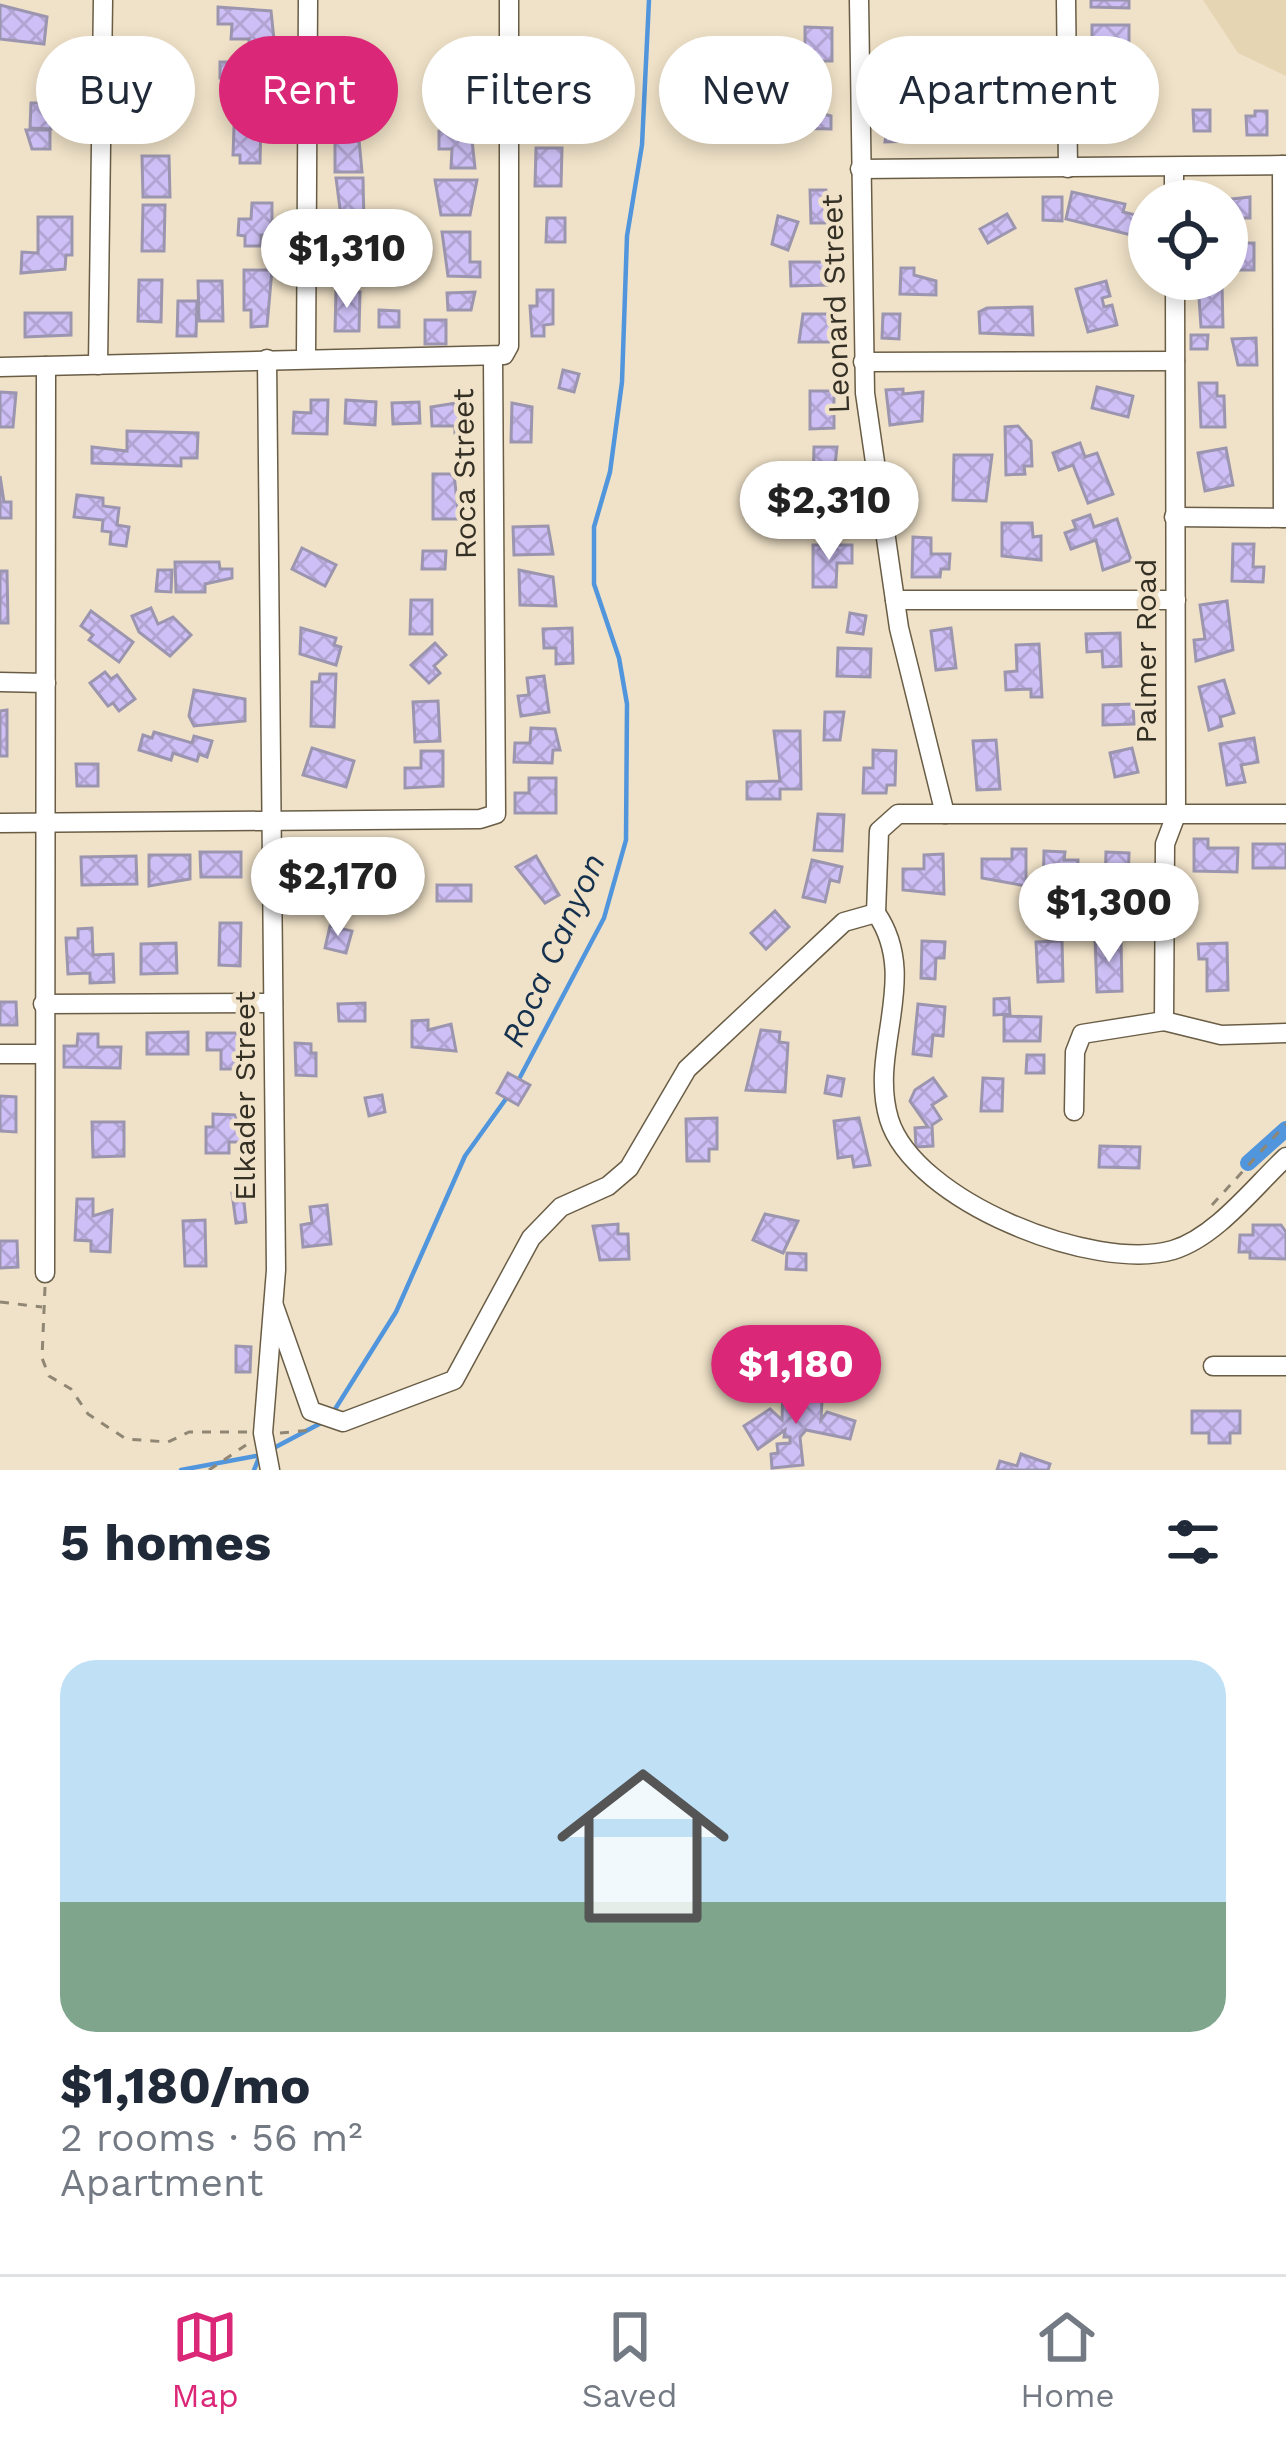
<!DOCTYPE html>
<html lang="en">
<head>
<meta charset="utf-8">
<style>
  :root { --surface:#fff; --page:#f6f6f7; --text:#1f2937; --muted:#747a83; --line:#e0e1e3; --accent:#db2777 }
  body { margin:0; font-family:"Work Sans",sans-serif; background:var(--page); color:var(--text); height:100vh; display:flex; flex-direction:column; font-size:45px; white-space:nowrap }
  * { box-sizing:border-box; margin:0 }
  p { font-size:39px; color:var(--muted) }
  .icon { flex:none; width:66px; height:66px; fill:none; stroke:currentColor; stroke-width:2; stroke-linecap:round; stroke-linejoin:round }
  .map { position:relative; height:1470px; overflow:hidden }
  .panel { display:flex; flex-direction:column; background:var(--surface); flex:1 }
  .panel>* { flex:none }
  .banner { position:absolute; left:36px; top:36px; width:1215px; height:108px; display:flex; gap:24px }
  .fabs { position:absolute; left:1128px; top:180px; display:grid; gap:24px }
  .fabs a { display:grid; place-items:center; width:120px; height:120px; border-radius:50%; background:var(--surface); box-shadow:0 6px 18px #0003; font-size:60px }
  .price { position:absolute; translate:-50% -102px; padding:0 27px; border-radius:42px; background:#fff; color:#222; font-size:39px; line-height:78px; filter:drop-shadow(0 3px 6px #0008) }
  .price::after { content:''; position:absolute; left:50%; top:72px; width:36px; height:27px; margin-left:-18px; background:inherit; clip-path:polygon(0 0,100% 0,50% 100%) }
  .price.on { background:var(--accent); color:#fff }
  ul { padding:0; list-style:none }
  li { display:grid; align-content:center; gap:24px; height:636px; padding:0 60px }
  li+li { border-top:3px solid var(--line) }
  li span { display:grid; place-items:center; height:372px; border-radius:36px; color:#555 }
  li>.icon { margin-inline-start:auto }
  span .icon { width:216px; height:216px; fill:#fffc; stroke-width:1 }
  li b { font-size:51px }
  h2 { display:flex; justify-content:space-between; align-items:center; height:144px; padding:0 60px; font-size:51px }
  .tag { padding:0 42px; border-radius:54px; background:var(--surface); box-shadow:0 6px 18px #0003; font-size:42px; line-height:108px }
  .tag.on { background:var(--accent); color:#fff }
  .dock { display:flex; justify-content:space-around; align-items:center; height:168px; border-top:3px solid var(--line); background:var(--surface); font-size:33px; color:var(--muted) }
  .dock a { display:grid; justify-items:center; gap:6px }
  .dock .on { color:var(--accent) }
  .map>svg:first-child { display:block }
</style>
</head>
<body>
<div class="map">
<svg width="1286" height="1470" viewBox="0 0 1286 1470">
  <defs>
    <pattern id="building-cross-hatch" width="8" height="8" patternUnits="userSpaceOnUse" patternTransform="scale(3)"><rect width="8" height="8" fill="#cec0f6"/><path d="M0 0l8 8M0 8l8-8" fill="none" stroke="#b2a5d3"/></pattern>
  </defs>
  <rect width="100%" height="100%" fill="#f0e2c8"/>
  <polygon fill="#e6d5b3" points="1203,0 1286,0 1286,76 1238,53"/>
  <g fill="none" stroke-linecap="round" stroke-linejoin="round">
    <g stroke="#5196dd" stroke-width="4.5">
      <polyline points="518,1081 604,918 626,840 627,704 619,658 594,584 594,527 610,472 622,382 627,236 642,145 649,0"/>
      <polyline points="332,1414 396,1312 465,1156 508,1096"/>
      <polyline points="270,1450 323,1422"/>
      <polyline points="181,1470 256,1456"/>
      <polyline points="254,1470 260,1455"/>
    </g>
    <polyline stroke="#5196dd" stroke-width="16" points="1248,1163 1286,1129"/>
  </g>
  <g fill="url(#building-cross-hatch)" stroke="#9c95af" stroke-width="3">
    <polygon points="1091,0 1129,0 1129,8 1091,7"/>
    <polygon points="0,5 47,17 44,44 0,39"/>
    <polygon points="218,7 271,11 276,59 249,59 249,39 231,39 232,24 218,24"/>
    <rect x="1092" y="25" width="37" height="21"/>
    <polygon points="805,27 832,28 832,61 805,61"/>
    <polygon points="927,43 928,64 891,65 891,44"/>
    <polygon points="962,51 975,52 974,61 990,61 993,69 993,80 978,79 977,92 966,91"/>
    <polygon points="1092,52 1146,57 1146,78 1092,74"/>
    <polygon points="220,62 253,62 253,77 273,77 273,111 229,111 230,94 253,94 253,78 220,78"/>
    <polygon points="449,67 471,67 471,77 479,77 480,97 463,98 462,89 450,89"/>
    <polygon points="145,69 166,69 165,111 144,111"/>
    <polygon points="532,75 550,76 550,102 565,103 565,114 535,113"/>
    <polygon points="354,80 369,107 347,118 337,89"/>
    <polygon points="791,97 812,98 812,111 831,116 831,129 779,128 779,111 791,111"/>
    <polygon points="31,103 51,103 51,129 30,128"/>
    <polygon points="1093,103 1103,103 1103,112 1128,111 1129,137 1094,138"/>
    <polygon points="933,108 929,129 911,130 912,141 885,142 889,109"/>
    <polygon points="1193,110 1210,110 1210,131 1194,131"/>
    <polygon points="1255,111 1267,111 1267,135 1247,135 1246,116 1255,116"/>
    <polygon points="243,121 261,121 260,163 240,163 240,155 233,155 234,127 243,127"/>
    <polygon points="1009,122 1009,140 966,141 966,123"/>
    <polygon points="335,129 358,129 362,172 335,172"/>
    <polygon points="26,130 50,130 50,149 32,149"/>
    <polygon points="439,131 471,131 475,168 451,168 452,149 439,149"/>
    <polygon points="536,148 562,148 561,186 535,186"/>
    <polygon points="142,156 169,156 170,197 143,197"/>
    <polygon points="336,178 363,178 364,224 342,224"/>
    <polygon points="435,180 477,180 470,215 441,215"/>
    <polygon points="810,190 826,190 834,223 811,223"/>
    <polygon points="1072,192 1125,204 1123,212 1136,215 1131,235 1066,219"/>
    <polygon points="1043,197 1062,197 1062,221 1043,220"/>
    <polygon points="1250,197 1250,218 1227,218 1227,201 1214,201"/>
    <polygon points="252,203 272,203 272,235 261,235 261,246 245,246 245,236 238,235 239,219 251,219"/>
    <polygon points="143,205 165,205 164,251 142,251"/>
    <polygon points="1007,214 1015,228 988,243 980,229"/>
    <polygon points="778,216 798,222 788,250 772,244"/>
    <polygon points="38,217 72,217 72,255 66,255 65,269 21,273 22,252 38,253"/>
    <polygon points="547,218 565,218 565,242 546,242"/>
    <polygon points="442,232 470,232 470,262 480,262 480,277 448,276"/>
    <polygon points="337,235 363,235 362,280 336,280"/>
    <rect x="1227" y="243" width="27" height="27"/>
    <polygon points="790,262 828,262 829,285 791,286"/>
    <polygon points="901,268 914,268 914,275 936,281 936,295 900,294"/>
    <polygon points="244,270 272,270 267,326 251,327 251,310 244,310"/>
    <polygon points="139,280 162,280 161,322 138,321"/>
    <polygon points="198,281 222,281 223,321 199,321"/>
    <polygon points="1106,281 1110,296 1102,298 1104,307 1112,305 1117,325 1088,332 1076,289"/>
    <polygon points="1198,283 1222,284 1223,327 1201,327"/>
    <polygon points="537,290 553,290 553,324 544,325 544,336 532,336 530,306 537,306"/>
    <polygon points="336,291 360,292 359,331 335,331"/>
    <polygon points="475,292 471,310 448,310 447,293"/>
    <polygon points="178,301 197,301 196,336 177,336"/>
    <polygon points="1032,307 1033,335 980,333 979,312 987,308"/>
    <polygon points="379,310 399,311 399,327 379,327"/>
    <polygon points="25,313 71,313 71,335 25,337"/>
    <polygon points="803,314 831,314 831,342 799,342"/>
    <polygon points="883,314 900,314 899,339 882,338"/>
    <rect x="425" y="320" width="21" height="24"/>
    <polygon points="1191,335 1208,335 1207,349 1191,349"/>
    <polygon points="1256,338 1257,365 1238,365 1232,339"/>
    <polygon points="563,370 579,374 574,392 559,388"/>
    <polygon points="1199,383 1217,383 1217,396 1224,396 1225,427 1201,427"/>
    <polygon points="1097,387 1133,396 1128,417 1092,408"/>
    <polygon points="903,389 903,394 923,392 922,421 890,425 886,390"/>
    <polygon points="810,391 834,391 834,428 810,429"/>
    <polygon points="0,392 16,393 13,427 0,427"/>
    <polygon points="311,400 328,400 327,434 293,433 294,412 311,413"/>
    <polygon points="346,400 376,402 375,425 345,423"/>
    <polygon points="419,402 420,423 393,424 392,403"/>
    <polygon points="456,403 470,403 465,432 455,433 455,426 432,426 431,407"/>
    <polygon points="512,403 532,407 531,442 511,442"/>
    <polygon points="1018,426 1031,441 1032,466 1024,466 1025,474 1006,475 1005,427"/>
    <polygon points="127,431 198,433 197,458 181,458 181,466 92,463 92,447 127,451"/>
    <polygon points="1080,443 1085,457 1097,453 1113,494 1088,503 1073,465 1059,470 1053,453"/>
    <polygon points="814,447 837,447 833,484 813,483"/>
    <polygon points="1226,448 1233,485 1205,491 1198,453"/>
    <polygon points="954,455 992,455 986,501 953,500"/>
    <polygon points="433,474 454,474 459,519 433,519"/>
    <polygon points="0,476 4,502 11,502 11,518 0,518"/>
    <polygon points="822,490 847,508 826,536 801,518"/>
    <polygon points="77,495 103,498 103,506 119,508 117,525 129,527 126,546 110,544 111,532 102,531 103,520 74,517"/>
    <polygon points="1090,515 1094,527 1117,519 1131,560 1103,570 1096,540 1071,549 1065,533 1076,529 1073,521"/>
    <polygon points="1002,523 1032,523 1033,537 1041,536 1041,560 1002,556"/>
    <polygon points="548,526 553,554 514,555 513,527"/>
    <polygon points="913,537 931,538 931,554 950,554 949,569 941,569 940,577 912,577"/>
    <polygon points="1233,544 1254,544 1253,567 1264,567 1263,582 1232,581"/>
    <polygon points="813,545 852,545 852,563 837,563 836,587 813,587"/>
    <polygon points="302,548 336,565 325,586 292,569"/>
    <polygon points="423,551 446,551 445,569 422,569"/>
    <polygon points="175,562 219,562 220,569 232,569 232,578 205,584 205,592 176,592"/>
    <polygon points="158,570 172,570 171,592 156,591"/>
    <polygon points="519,570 553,577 556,606 520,605"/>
    <polygon points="0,571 7,571 8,623 0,623"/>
    <polygon points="411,600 432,600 432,634 410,634"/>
    <polygon points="1227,601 1233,650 1196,661 1194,640 1205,639 1200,605"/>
    <polygon points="151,608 158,624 173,617 191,635 170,656 139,632 132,616"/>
    <polygon points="91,611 133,642 119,662 89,640 93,635 81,626"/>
    <polygon points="850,613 866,616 863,634 847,632"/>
    <polygon points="301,628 336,638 334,645 341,647 336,665 300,654"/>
    <polygon points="572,628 573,663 556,664 556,648 544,648 543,629"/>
    <polygon points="951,628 956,668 936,670 931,631"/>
    <polygon points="1120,633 1121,666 1103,667 1102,651 1087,652 1086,634"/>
    <polygon points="435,643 446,655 434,666 440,673 429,683 411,665"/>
    <polygon points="1039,644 1042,697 1031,697 1031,689 1006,690 1005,672 1017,671 1016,645"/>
    <polygon points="838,648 871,649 870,677 837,676"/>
    <polygon points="105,672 111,679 117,675 135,699 119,711 113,703 108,706 90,683"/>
    <polygon points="320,674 336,674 334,727 311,726 312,682 319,682"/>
    <polygon points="544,676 549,712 521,716 518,696 529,695 527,678"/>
    <polygon points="1224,680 1234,713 1220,717 1222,726 1209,730 1199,687"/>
    <polygon points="194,690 245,699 245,721 194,726 189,716"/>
    <polygon points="438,701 440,741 415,742 413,702"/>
    <polygon points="1133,704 1134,724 1103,725 1103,705"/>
    <polygon points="7,710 7,756 0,756 0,711"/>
    <polygon points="825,712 844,712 840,740 824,740"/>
    <polygon points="531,728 555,729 560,750 553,750 552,763 514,762 515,743 530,743"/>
    <polygon points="774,731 800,731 801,789 780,789 780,799 747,799 747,782 780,781"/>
    <polygon points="154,732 192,743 194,736 212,741 207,757 199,754 197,761 173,753 171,760 139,750 143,735 152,738"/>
    <polygon points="1254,738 1258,762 1241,765 1245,782 1227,785 1220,744"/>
    <polygon points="996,740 1000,789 977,790 973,741"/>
    <polygon points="312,748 354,761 346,787 303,775"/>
    <polygon points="1132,748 1138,772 1115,777 1110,753"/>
    <polygon points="873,750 896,751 895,785 887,785 886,793 863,793 864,768 873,768"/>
    <polygon points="421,751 443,751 443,786 405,788 405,768 421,768"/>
    <polygon points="76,764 98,764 98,786 77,786"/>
    <polygon points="529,778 556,778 556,813 515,813 515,793 529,793"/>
    <polygon points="818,814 844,815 842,851 814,850"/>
    <polygon points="1194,839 1208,839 1208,848 1238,848 1237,872 1194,871"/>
    <rect x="1253" y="844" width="33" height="24"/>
    <polygon points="1012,849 1026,849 1026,886 982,878 982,859 1012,859"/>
    <polygon points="1044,851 1065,852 1064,860 1078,860 1077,891 1043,890"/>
    <polygon points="200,852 241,852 241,877 201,877"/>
    <polygon points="1106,852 1129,853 1128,885 1105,884"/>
    <polygon points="943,854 944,894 903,890 903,869 924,869 924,855"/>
    <polygon points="149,855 190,855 190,879 149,886"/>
    <polygon points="136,856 137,884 82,885 81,857"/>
    <polygon points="536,856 559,895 545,903 516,867"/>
    <polygon points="812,860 842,867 839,882 830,880 825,902 803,897"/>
    <polygon points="303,871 336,871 337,898 303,897"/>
    <polygon points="368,873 399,874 399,901 367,900"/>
    <rect x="437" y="885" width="34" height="16"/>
    <polygon points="775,911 789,927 766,949 751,933"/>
    <polygon points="220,923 241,923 240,966 219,965"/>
    <polygon points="330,926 352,931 346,953 325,948"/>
    <polygon points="92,928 93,955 113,954 114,982 90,983 90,973 68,974 66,938 78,938 78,929"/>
    <polygon points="1121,938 1122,991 1097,992 1095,939"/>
    <polygon points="922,941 945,942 944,958 936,958 935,979 921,978"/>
    <polygon points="1062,941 1063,981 1038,982 1036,942"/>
    <polygon points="176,943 177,973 141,974 141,944"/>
    <polygon points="1227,943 1228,990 1207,991 1207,959 1199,959 1198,944"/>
    <polygon points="1009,998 1010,1014 994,1015 994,999"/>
    <polygon points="0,1002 16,1002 17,1025 0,1025"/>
    <polygon points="365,1003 365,1021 339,1021 338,1004"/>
    <polygon points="918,1004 945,1007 943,1036 933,1035 931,1056 913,1054"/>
    <polygon points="1004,1016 1041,1017 1040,1041 1004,1041"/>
    <polygon points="428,1020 428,1030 451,1024 456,1051 412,1047 412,1021"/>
    <polygon points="761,1030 780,1032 779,1042 788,1043 785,1092 746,1090"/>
    <polygon points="188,1032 188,1054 147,1054 147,1033"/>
    <polygon points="207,1033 241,1033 241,1069 221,1069 221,1050 207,1050"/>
    <polygon points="78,1034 98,1034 98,1047 121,1047 120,1068 64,1067 64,1046 77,1046"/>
    <polygon points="295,1043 311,1044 311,1053 316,1053 316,1076 296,1075"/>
    <polygon points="1027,1055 1044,1055 1044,1073 1026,1073"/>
    <polygon points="508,1073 530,1085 518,1105 497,1093"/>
    <polygon points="828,1076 844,1079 841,1096 825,1093"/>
    <polygon points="933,1078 946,1096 932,1105 941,1119 932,1125 933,1146 916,1147 915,1128 928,1127 910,1101 915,1090"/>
    <polygon points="983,1078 1003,1079 1002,1111 981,1111"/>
    <polygon points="382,1095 385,1112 369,1116 365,1098"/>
    <polygon points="0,1096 16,1097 16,1132 0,1131"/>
    <polygon points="213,1114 236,1115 236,1124 244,1124 244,1142 229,1142 229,1153 206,1153 206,1127 213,1127"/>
    <polygon points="717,1118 717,1149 709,1149 709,1161 687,1161 686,1119"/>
    <polygon points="859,1118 870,1165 854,1167 852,1156 838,1158 834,1121"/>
    <polygon points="92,1122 124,1122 124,1156 93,1157"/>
    <polygon points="1100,1146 1140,1147 1139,1168 1099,1167"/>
    <polygon points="243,1192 246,1222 236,1223 232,1193"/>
    <polygon points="77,1199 93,1199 93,1216 112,1210 110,1252 91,1251 91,1241 75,1240"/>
    <polygon points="327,1205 331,1244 303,1247 301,1225 312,1223 310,1207"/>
    <polygon points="765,1214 798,1221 783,1253 753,1240"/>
    <polygon points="205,1220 206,1266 185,1266 183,1221"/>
    <polygon points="618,1224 618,1234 628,1234 629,1259 600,1260 593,1226"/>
    <polygon points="1253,1225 1281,1225 1286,1232 1286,1259 1250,1258 1250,1252 1239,1252 1240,1235 1253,1235"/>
    <polygon points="0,1241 17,1241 18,1267 0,1268"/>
    <polygon points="787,1253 806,1254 806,1270 786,1269"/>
    <polygon points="236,1346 251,1347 250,1372 236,1372"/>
    <polygon points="783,1390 807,1391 807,1401 822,1401 821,1420 827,1412 855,1421 850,1439 806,1430 800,1437 803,1465 772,1468 771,1454 778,1453 777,1444 790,1443 790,1437 784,1437 785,1430 758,1449 744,1426 770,1409 782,1420"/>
    <polygon points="1192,1411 1240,1411 1240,1433 1230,1433 1230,1443 1209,1443 1209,1433 1192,1433"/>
    <polygon points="1021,1454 1050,1464 1048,1470 997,1470 1000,1461 1017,1466"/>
  </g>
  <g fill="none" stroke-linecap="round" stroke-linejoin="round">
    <g stroke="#695d46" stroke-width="21">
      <g id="minor">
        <polyline points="859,0 865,393 899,628 945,814"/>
        <polyline points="1066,0 1068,168"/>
        <polyline points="1282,165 1283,518"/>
        <polyline points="1174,167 1174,201"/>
        <polyline points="860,169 1286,165"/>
        <polyline points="306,358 308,0"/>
        <polyline points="267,359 276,1270 263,1433 270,1470"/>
        <polyline points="863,362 1175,361"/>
        <polyline points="98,365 103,0"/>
        <polyline points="0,367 504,355 509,346 509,0"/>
        <polyline points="1174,517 1286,518"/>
        <polyline points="895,600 1176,600"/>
        <polyline points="0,682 46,683"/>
        <polyline points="0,823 480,819 496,814 493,358"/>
        <polyline points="876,913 879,831 898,814 1286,814"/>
        <polyline points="43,1004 273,1003"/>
        <polyline points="1164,1021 1165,844 1176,815 1175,279"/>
        <polyline points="1164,1021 1221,1035 1286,1033"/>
        <polyline points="0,1054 43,1054"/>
        <polyline points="1074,1111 1075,1052 1082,1034 1164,1021"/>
        <polyline points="45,1273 46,366"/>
        <path d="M274,1306l37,105 32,11 111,-42 77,-142 30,-31 47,-21 21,-18 58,-99 157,-147 32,-9c45,65 -8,137 13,206 25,82 205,154 284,131 43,-13 81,-63 113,-93"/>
        <polyline points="1213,1366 1286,1366"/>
      </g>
    </g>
    <g stroke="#8f8674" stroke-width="3" stroke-dasharray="9 9" stroke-linecap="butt">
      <polyline points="1212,1205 1286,1124"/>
      <polyline points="45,1287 42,1358 49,1376 71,1389 88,1414 126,1439 168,1442 189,1432 247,1432"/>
      <polyline points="0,1302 42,1307"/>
      <polyline points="280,1433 312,1430"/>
      <polyline points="209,1470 246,1445"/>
    </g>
    <use href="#minor" stroke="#fff" stroke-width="18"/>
  </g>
  <g text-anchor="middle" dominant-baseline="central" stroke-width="9" stroke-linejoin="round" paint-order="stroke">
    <g font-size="30" fill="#353025" stroke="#f0e2c8">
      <text transform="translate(835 304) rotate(-92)">Leonard Street</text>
      <text transform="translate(464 474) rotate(-91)">Roca Street</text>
      <text transform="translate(1145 651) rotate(-90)">Palmer Road</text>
      <text transform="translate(244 1096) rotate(-90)">Elkader Street</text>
    </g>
    <g font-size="33" font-style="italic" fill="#15314e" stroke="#f0e2c8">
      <text transform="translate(553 950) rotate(-66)">Roca Canyon</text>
    </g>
  </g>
</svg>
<div class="fabs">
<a><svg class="icon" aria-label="locate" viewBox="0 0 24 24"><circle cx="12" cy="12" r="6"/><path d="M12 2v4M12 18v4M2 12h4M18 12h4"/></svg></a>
</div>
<b class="price" style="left:347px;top:311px">$1,310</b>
<b class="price" style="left:829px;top:563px">$2,310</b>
<b class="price" style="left:338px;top:939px">$2,170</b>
<b class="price" style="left:1109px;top:965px">$1,300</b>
<b class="price on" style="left:796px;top:1427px">$1,180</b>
<div class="banner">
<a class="tag">Buy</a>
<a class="tag on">Rent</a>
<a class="tag">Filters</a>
<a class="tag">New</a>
<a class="tag">Apartment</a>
</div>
</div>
<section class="panel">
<h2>5 homes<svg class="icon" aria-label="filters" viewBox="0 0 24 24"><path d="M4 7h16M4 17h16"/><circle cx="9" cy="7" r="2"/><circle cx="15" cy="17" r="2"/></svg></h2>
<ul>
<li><span style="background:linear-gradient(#bfe0f5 65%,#7fa58c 0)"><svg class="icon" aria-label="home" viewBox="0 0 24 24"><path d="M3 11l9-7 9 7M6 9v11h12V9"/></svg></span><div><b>$1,180/mo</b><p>2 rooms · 56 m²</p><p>Apartment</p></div></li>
</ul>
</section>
<nav class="dock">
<a class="on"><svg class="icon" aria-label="map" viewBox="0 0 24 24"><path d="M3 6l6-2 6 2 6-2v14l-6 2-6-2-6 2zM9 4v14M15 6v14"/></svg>Map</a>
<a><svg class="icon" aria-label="saved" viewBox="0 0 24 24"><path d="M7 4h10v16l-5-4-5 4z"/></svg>Saved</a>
<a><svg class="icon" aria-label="home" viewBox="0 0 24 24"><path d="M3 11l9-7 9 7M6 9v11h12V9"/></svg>Home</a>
</nav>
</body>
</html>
